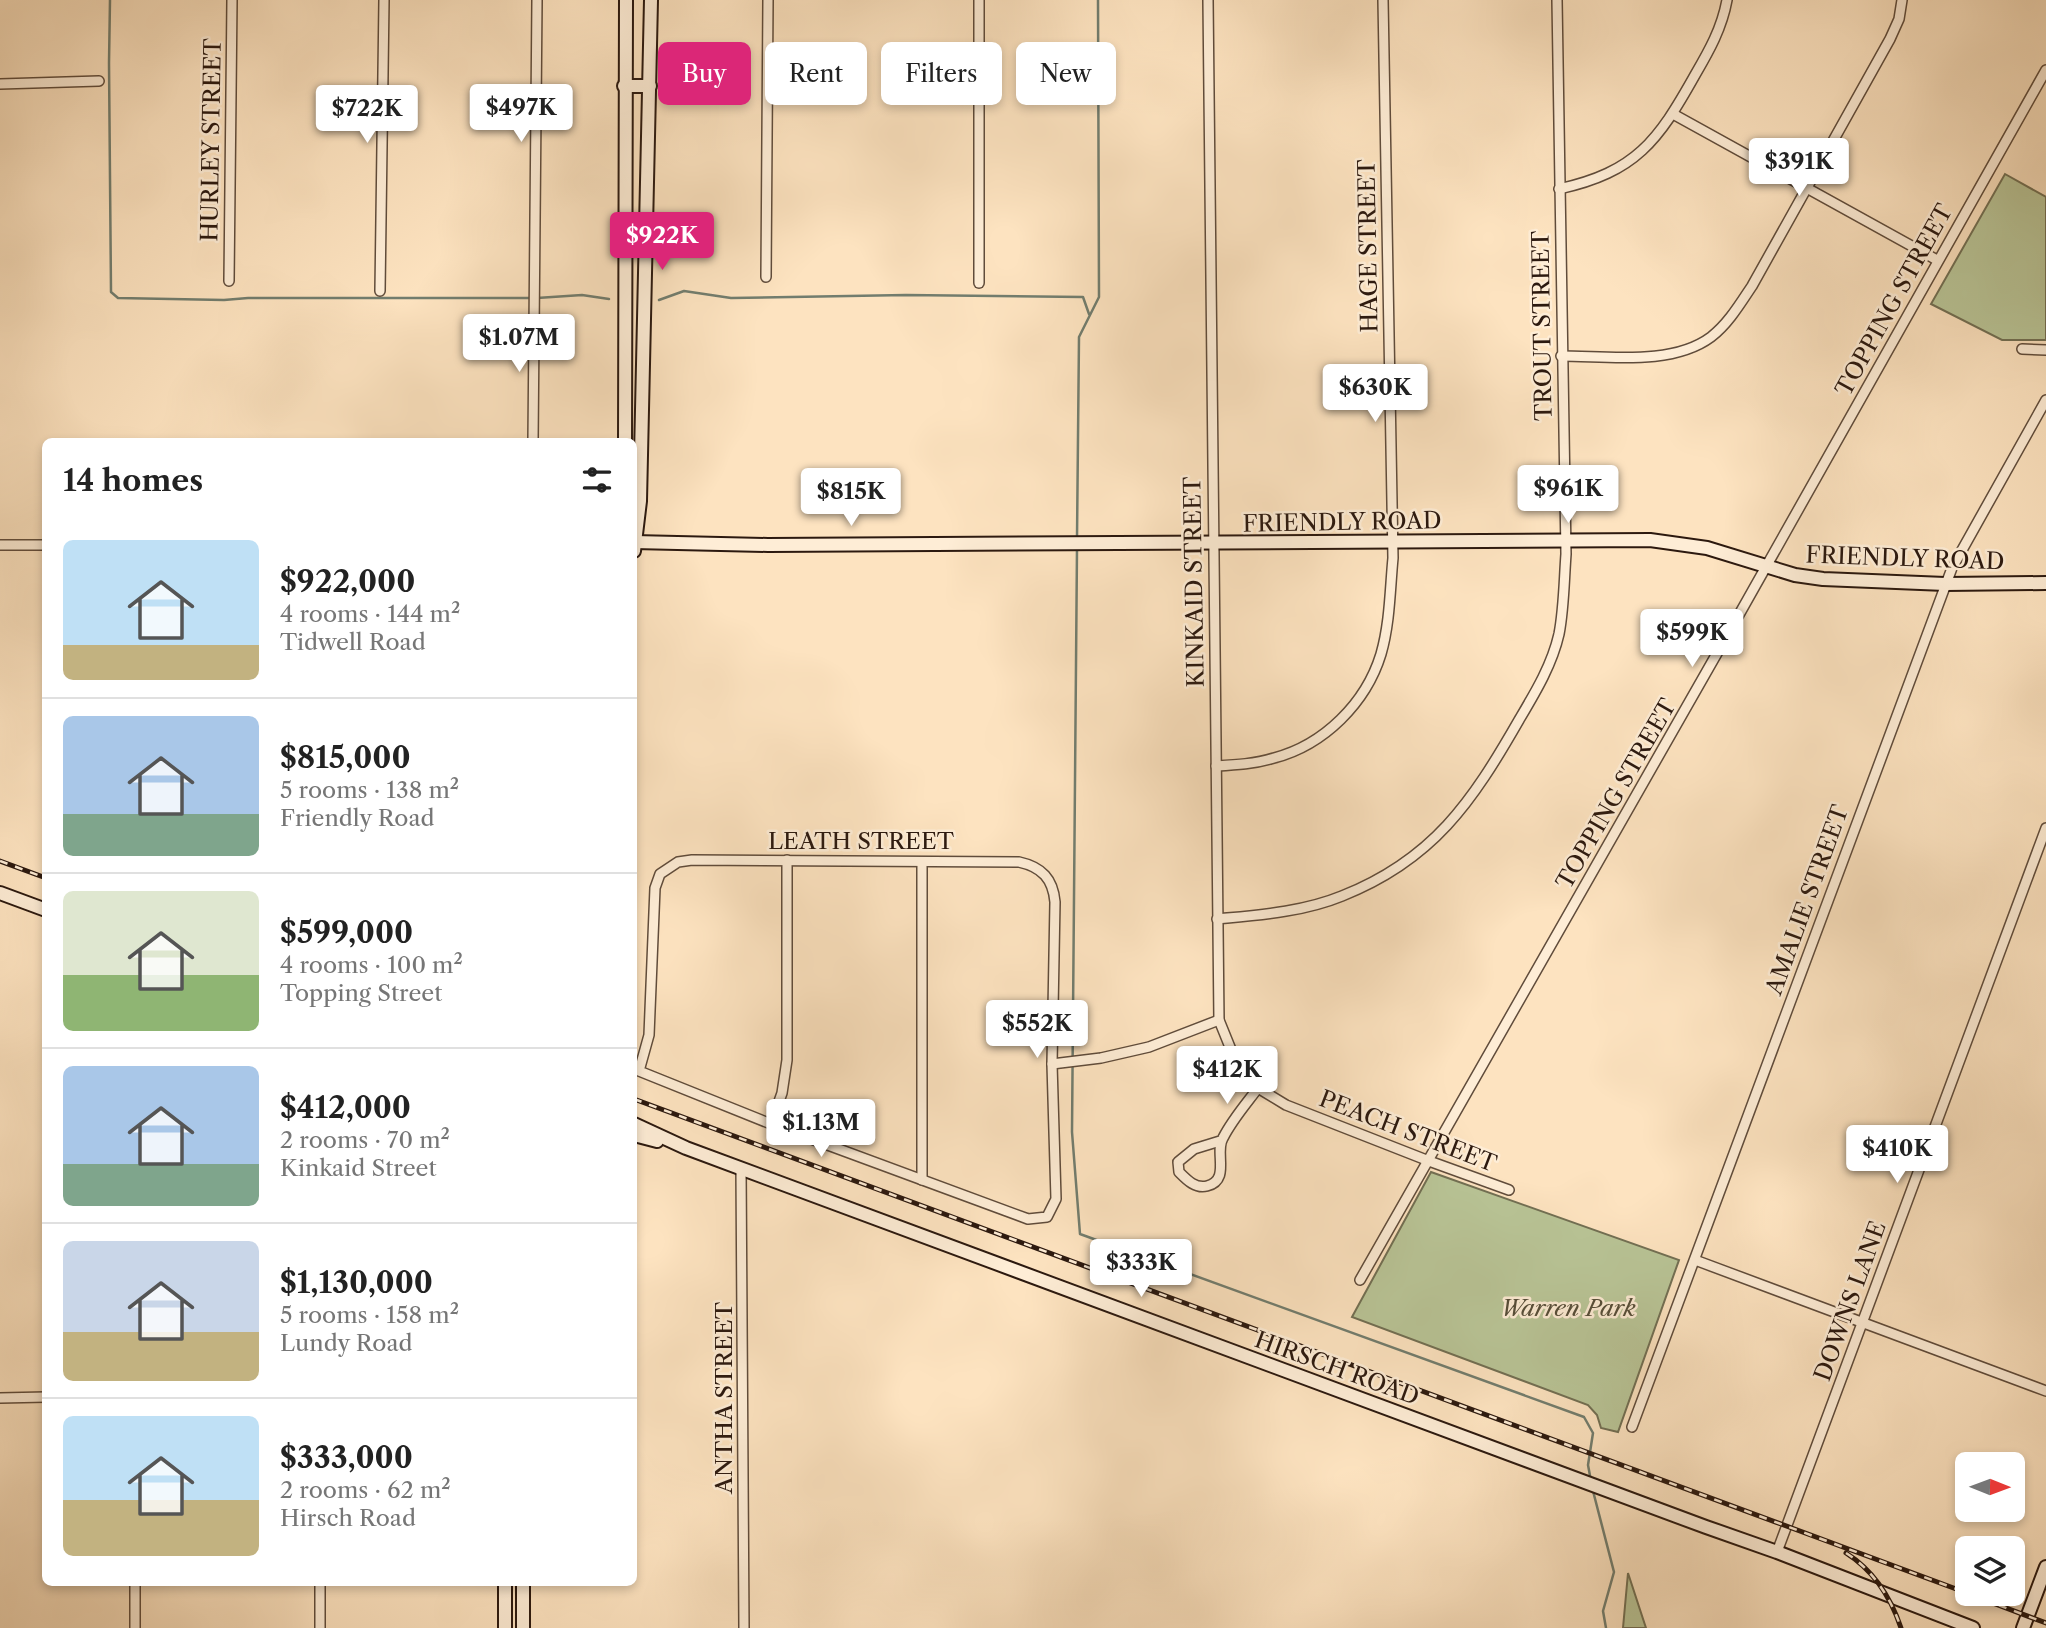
<!DOCTYPE html>
<html lang="en">
<head>
<meta charset="utf-8">
<style>
  :root { --surface:#fff; --page:#f6f6f6; --text:#222; --muted:#767676; --line:#e0e0e0; --accent:#db2777 }
  body { margin:0; font-family:"Libre Caslon Text",serif; background:var(--page); color:var(--text); height:100vh; display:flex; flex-direction:column; font-size:26px; white-space:nowrap }
  * { box-sizing:border-box; margin:0 }
  p { font-size:23px; color:var(--muted) }
  .icon { flex:none; width:38px; height:38px; fill:none; stroke:currentColor; stroke-width:2; stroke-linecap:round; stroke-linejoin:round }
  .map { position:relative; flex:1; overflow:hidden }
  .details { position:absolute; left:42px; top:438px; width:595px; height:1148px; display:flex; flex-direction:column; background:var(--surface); border-radius:10px; box-shadow:0 4px 10px #0003 }
  .details>* { flex:none }
  .top-card { position:absolute; left:658px; top:42px; width:665px; height:63px; display:flex; gap:14px }
  .needle { width:46px; rotate:91deg }
  .buttons { position:absolute; left:1955px; top:1452px; display:grid; gap:14px }
  .buttons a { display:grid; place-items:center; width:70px; height:70px; border-radius:10px; background:var(--surface); box-shadow:0 4px 10px #0003; font-size:35px }
  .price { position:absolute; translate:-50% -60px; padding:0 16px; border-radius:7px; background:#fff; color:#222; font-size:23px; line-height:46px; filter:drop-shadow(0 2px 4px #0008) }
  .price::after { content:''; position:absolute; left:50%; top:42px; width:21px; height:16px; margin-left:-10px; background:inherit; clip-path:polygon(0 0,100% 0,50% 100%) }
  .price.current { background:var(--accent); color:#fff }
  ul { padding:0; list-style:none }
  li { display:flex; align-items:center; gap:21px; height:175px; padding:0 21px }
  li+li { border-top:2px solid var(--line) }
  li span { display:grid; place-items:center; flex:none; width:196px; height:140px; border-radius:10px; color:#555 }
  li>.icon { margin-inline-start:auto }
  span .icon { width:84px; height:84px; fill:#fffc; stroke-width:1 }
  li b { font-size:30px }
  h2 { display:flex; justify-content:space-between; align-items:center; height:84px; padding:0 21px; font-size:30px }
  .tag { padding:0 24px; border-radius:10px; background:var(--surface); box-shadow:0 4px 10px #0003; font-size:24px; line-height:63px }
  .tag.current { background:var(--accent); color:#fff }
  .map>svg:first-child { display:block }
</style>
</head>
<body>
<div class="map">
<svg width="2046" height="1628" viewBox="0 0 2046 1628">
  <rect width="100%" height="100%" fill="#fde3c0"/>
  <filter id="stains"><feTurbulence type="fractalNoise" baseFrequency=".00286" numOctaves="4"/><feColorMatrix values="0 0 0 0 .2 0 0 0 0 .09 0 0 0 0 .02 0 0 0 .5 -.17"/></filter>
  <radialGradient id="worn" r=".72"><stop offset=".6" stop-color="#630" stop-opacity="0"/><stop offset="1" stop-color="#630" stop-opacity=".3"/></radialGradient>
  <g fill="#b9c597" stroke="#726f53" stroke-width="2">
    <polygon points="2005,174 2046,197 2046,340 2002,340 1931,304"/>
    <polygon points="1431,1172 1679,1260 1618,1432 1601,1428 1597,1415 1588,1405 1352,1317"/>
    <polygon points="1628,1573 1646,1628 1623,1628"/>
  </g>
  <g fill="none" stroke-linecap="round" stroke-linejoin="round">
    <g stroke="#727d6e" stroke-width="2.5">
      <polyline points="110,0 109,63 111,292 118,298 224,300 248,298 531,298"/>
      <polyline points="537,298 582,295 609,299"/>
      <polyline points="659,300 684,291 731,298 906,295 1083,297 1089,314"/>
      <polyline points="1077,538 1079,337 1099,297 1098,0"/>
      <polyline points="1077,548 1072,1132 1080,1234 1584,1417 1593,1433 1588,1465 1591,1481"/>
      <polyline points="1593,1491 1614,1572 1603,1611 1606,1628"/>
    </g>
    <g stroke="#604c3b" stroke-width="12">
      <g id="street">
        <polyline points="1208,0 1219,1020 1236,1062 1258,1088 1286,1105 1429,1161 1509,1190"/>
        <polyline points="0,84 99,81"/>
        <polyline points="1673,114 1937,260"/>
        <path d="M1559,189c77,-17 99,-48 136,-114 14,-24 27,-47 32,-75"/>
        <polyline points="766,277 768,0"/>
        <polyline points="229,281 232,0"/>
        <polyline points="979,283 979,0"/>
        <polyline points="380,291 384,0"/>
        <polyline points="2022,349 2046,350"/>
        <path d="M1561,356c47,0 111,10 150,-19 17,-13 29,-33 41,-51l138,-247 9,-20 3,-19"/>
        <polyline points="533,441 537,0"/>
        <polyline points="0,545 46,545"/>
        <path d="M1216,766c19,-1 39,-2 58,-8 50,-13 92,-55 107,-104 9,-31 9,-65 12,-96l-10,-558"/>
        <path d="M1217,919c42,-4 86,-7 125,-23 91,-36 130,-94 177,-176 16,-27 33,-55 40,-86 5,-26 5,-53 7,-80l-9,-554"/>
        <polyline points="1052,1064 1101,1058 1149,1047 1219,1020"/>
        <path d="M634,1069l5,2 132,53 257,95 19,-2 9,-18 -4,-135 3,-162c-2,-23 -13,-35 -36,-40l-327,-2 -14,2 -18,12 -5,14 -6,147 -10,36"/>
        <polyline points="771,1124 782,1093 787,1060 787,860"/>
        <path d="M1220,1141l-26,8 -16,13 1,10c7,7 16,17 28,14 24,-6 7,-34 16,-48 9,-18 23,-34 35,-50"/>
        <polyline points="741,1168 744,1628"/>
        <polyline points="922,1180 922,862"/>
        <polyline points="1695,1260 2046,1391"/>
        <path d="M1360,1280c232,-402 458,-806 686,-1210"/>
        <polyline points="0,1398 46,1397"/>
        <polyline points="1632,1427 1952,568 2046,400"/>
        <polyline points="1777,1552 2046,828"/>
        <polyline points="320,1582 320,1628"/>
        <polyline points="135,1628 135,1582"/>
      </g>
    </g>
    <g stroke="#2c190f" stroke-width="16">
      <g id="secondary">
        <polyline points="624,86 650,86"/>
        <polyline points="625,441 626,0"/>
        <polyline points="634,542 768,545 1650,540 1707,548 1795,575 1823,579 1945,584 2046,583"/>
        <polyline points="634,551 640,501 651,0"/>
        <polyline points="0,893 46,910"/>
        <polyline points="634,1124 686,1148 1706,1527 1777,1552 1973,1628"/>
        <polyline points="634,1135 657,1141"/>
        <polyline points="505,1628 505,1582"/>
        <polyline points="523,1628 523,1582"/>
        <polyline points="2023,1628 2046,1567"/>
      </g>
    </g>
    <use href="#street" stroke="#feedd6" stroke-width="9"/>
    <use href="#secondary" stroke="#feedd6" stroke-width="12"/>
    <g stroke="#2c190f" stroke-width="5">
      <g id="rail">
        <polyline points="0,861 46,878"/>
        <polyline points="634,1099 1967,1593"/>
        <path d="M1846,1553c27,17 45,45 55,75"/>
        <polyline points="1969,1594 2046,1623"/>
      </g>
    </g>
    <use href="#rail" stroke="#feedd6" stroke-width="2.5" stroke-dasharray="8" stroke-linecap="butt"/>
  </g>
  <g text-anchor="middle" dominant-baseline="central" stroke-width="5" stroke-linejoin="round" paint-order="stroke">
    <g font-size="23" fill="#2c190f" stroke="#feedd6">
      <text transform="translate(211 140) rotate(-89)">HURLEY STREET</text>
      <text transform="translate(1368 246) rotate(-91)">HAGE STREET</text>
      <text transform="translate(1894 300) rotate(-61)">TOPPING STREET</text>
      <text transform="translate(1542 326) rotate(-91)">TROUT STREET</text>
      <text transform="translate(1342 522) rotate(-1)">FRIENDLY ROAD</text>
      <text transform="translate(1905 558) rotate(2)">FRIENDLY ROAD</text>
      <text transform="translate(1194 582) rotate(-91)">KINKAID STREET</text>
      <text transform="translate(1616 794) rotate(-60)">TOPPING STREET</text>
      <text x="861" y="841">LEATH STREET</text>
      <text transform="translate(1807 900) rotate(-70)">AMALIE STREET</text>
      <text transform="translate(1408 1131) rotate(21)">PEACH STREET</text>
      <text transform="translate(1850 1301) rotate(-70)">DOWNS LANE</text>
      <text transform="translate(1337 1368) rotate(20)">HIRSCH ROAD</text>
      <text transform="translate(724 1398) rotate(-90)">ANTHA STREET</text>
    </g>
    <g font-size="23" font-style="italic" fill="#564d38" stroke="#feedd6">
      <text x="1568" y="1308">Warren Park</text>
    </g>
  </g>
  <rect width="100%" height="100%" filter="url(#stains)"/>
  <rect width="100%" height="100%" fill="url(#worn)"/>
</svg>
<div class="buttons">
<a><svg class="needle" viewBox="-14 -14 28 28"><path d="M0-13l5 13h-10z" fill="#e53935"/><path d="M0 13l5-13h-10z" fill="#767676"/></svg></a>
<a><svg class="icon" aria-label="layers" viewBox="0 0 24 24"><path d="M12 4l9 5-9 5-9-5zM3 14l9 5 9-5"/></svg></a>
</div>
<b class="price" style="left:521px;top:144px">$497K</b>
<b class="price" style="left:367px;top:145px">$722K</b>
<b class="price" style="left:1799px;top:198px">$391K</b>
<b class="price current" style="left:662px;top:272px">$922K</b>
<b class="price" style="left:519px;top:374px">$1.07M</b>
<b class="price" style="left:1375px;top:424px">$630K</b>
<b class="price" style="left:1568px;top:525px">$961K</b>
<b class="price" style="left:851px;top:528px">$815K</b>
<b class="price" style="left:1692px;top:669px">$599K</b>
<b class="price" style="left:1037px;top:1060px">$552K</b>
<b class="price" style="left:1227px;top:1106px">$412K</b>
<b class="price" style="left:821px;top:1159px">$1.13M</b>
<b class="price" style="left:1897px;top:1185px">$410K</b>
<b class="price" style="left:1141px;top:1299px">$333K</b>
<div class="top-card">
<a class="tag current">Buy</a>
<a class="tag">Rent</a>
<a class="tag">Filters</a>
<a class="tag">New</a>
</div>
<section class="details">
<h2>14 homes<svg class="icon" aria-label="filters" viewBox="0 0 24 24"><path d="M4 7h16M4 17h16"/><circle cx="9" cy="7" r="2"/><circle cx="15" cy="17" r="2"/></svg></h2>
<ul>
<li><span style="background:linear-gradient(#bfe0f5 75%,#c2b280 0)"><svg class="icon" aria-label="home" viewBox="0 0 24 24"><path d="M3 11l9-7 9 7M6 9v11h12V9"/></svg></span><div><b>$922,000</b><p>4 rooms · 144 m²</p><p>Tidwell Road</p></div></li>
<li><span style="background:linear-gradient(#a9c7e8 70%,#7fa58c 0)"><svg class="icon" aria-label="home" viewBox="0 0 24 24"><path d="M3 11l9-7 9 7M6 9v11h12V9"/></svg></span><div><b>$815,000</b><p>5 rooms · 138 m²</p><p>Friendly Road</p></div></li>
<li><span style="background:linear-gradient(#dfe7d0 60%,#8fb573 0)"><svg class="icon" aria-label="home" viewBox="0 0 24 24"><path d="M3 11l9-7 9 7M6 9v11h12V9"/></svg></span><div><b>$599,000</b><p>4 rooms · 100 m²</p><p>Topping Street</p></div></li>
<li><span style="background:linear-gradient(#a9c7e8 70%,#7fa58c 0)"><svg class="icon" aria-label="home" viewBox="0 0 24 24"><path d="M3 11l9-7 9 7M6 9v11h12V9"/></svg></span><div><b>$412,000</b><p>2 rooms · 70 m²</p><p>Kinkaid Street</p></div></li>
<li><span style="background:linear-gradient(#c9d6e8 65%,#c2b280 0)"><svg class="icon" aria-label="home" viewBox="0 0 24 24"><path d="M3 11l9-7 9 7M6 9v11h12V9"/></svg></span><div><b>$1,130,000</b><p>5 rooms · 158 m²</p><p>Lundy Road</p></div></li>
<li><span style="background:linear-gradient(#bfe0f5 60%,#c2b280 0)"><svg class="icon" aria-label="home" viewBox="0 0 24 24"><path d="M3 11l9-7 9 7M6 9v11h12V9"/></svg></span><div><b>$333,000</b><p>2 rooms · 62 m²</p><p>Hirsch Road</p></div></li>
</ul>
</section>
</div>
</body>
</html>
